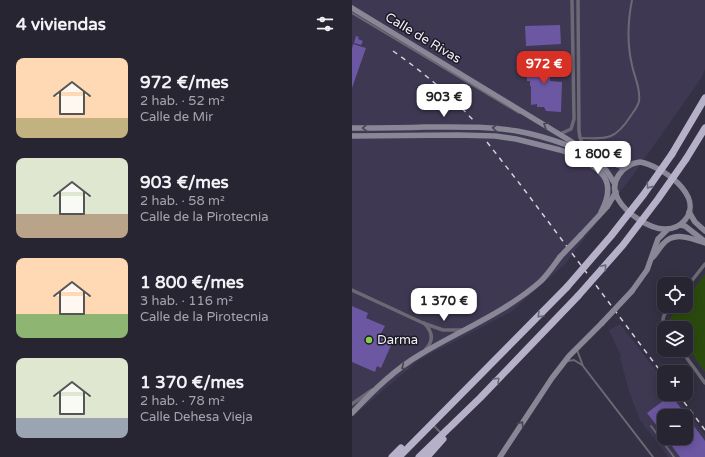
<!DOCTYPE html>
<html lang="es">
<head>
<meta charset="utf-8">
<style>
  :root { --surface:#282533; --page:#302d3b; --text:#f1f3f6; --muted:#a5a5ac; --line:#44424e; --accent:#d93025 }
  body { margin:0; font-family:"Varela Round",sans-serif; background:var(--page); color:var(--text); height:100vh; display:flex; flex-direction:column; font-size:15px; white-space:nowrap }
  * { box-sizing:border-box; margin:0 }
  p { font-size:13px; color:var(--muted) }
  .icon { flex:none; width:22px; height:22px; fill:none; stroke:currentColor; stroke-width:2; stroke-linecap:round; stroke-linejoin:round }
  .map { position:relative; flex:1; overflow:hidden }
  .panel { display:flex; flex-direction:column; background:var(--surface); width:352px }
  .panel>* { flex:none }
  .fabs { position:absolute; left:305px; top:277px; display:grid; gap:8px }
  .fabs a { display:grid; place-items:center; width:36px; height:36px; border-radius:8px; background:var(--surface); box-shadow:0 2px 10px #0003,0 0 0 1px var(--line); font-size:20px }
  .price { position:absolute; translate:-50% -34px; padding:0 9px; border-radius:8px; background:#fff; color:#222; font-size:13px; line-height:26px; filter:drop-shadow(0 1px 2px #0008) }
  .price::after { content:''; position:absolute; left:50%; top:24px; width:12px; height:9px; margin-left:-6px; background:inherit; clip-path:polygon(0 0,100% 0,50% 100%) }
  .price.on { background:var(--accent); color:#fff }
  ul { padding:0; list-style:none }
  li { display:flex; align-items:center; gap:12px; height:100px; padding:0 16px }
  li span { display:grid; place-items:center; flex:none; width:112px; height:80px; border-radius:8px; color:#555 }
  li>.icon { margin-inline-start:auto }
  span .icon { width:48px; height:48px; fill:#fffc; stroke-width:1 }
  li b { font-size:17px }
  h2 { display:flex; justify-content:space-between; align-items:center; height:48px; padding:0 16px; font-size:17px }
  main { display:flex; flex:1; min-height:0 }
  .map>svg:first-child { display:block }
</style>
</head>
<body>
<main>
<section class="panel">
<h2>4 viviendas<svg class="icon" aria-label="filters" viewBox="0 0 24 24"><path d="M4 7h16M4 17h16"/><circle cx="9" cy="7" r="2"/><circle cx="15" cy="17" r="2"/></svg></h2>
<ul>
<li><span style="background:linear-gradient(#ffd9b3 75%,#c2b280 0)"><svg class="icon" aria-label="home" viewBox="0 0 24 24"><path d="M3 11l9-7 9 7M6 9v11h12V9"/></svg></span><div><b>972 €/mes</b><p>2 hab. · 52 m²</p><p>Calle de Mir</p></div></li>
<li><span style="background:linear-gradient(#dfe7d0 70%,#b9a48a 0)"><svg class="icon" aria-label="home" viewBox="0 0 24 24"><path d="M3 11l9-7 9 7M6 9v11h12V9"/></svg></span><div><b>903 €/mes</b><p>2 hab. · 58 m²</p><p>Calle de la Pirotecnia</p></div></li>
<li><span style="background:linear-gradient(#ffd9b3 70%,#8fb573 0)"><svg class="icon" aria-label="home" viewBox="0 0 24 24"><path d="M3 11l9-7 9 7M6 9v11h12V9"/></svg></span><div><b>1 800 €/mes</b><p>3 hab. · 116 m²</p><p>Calle de la Pirotecnia</p></div></li>
<li><span style="background:linear-gradient(#dfe7d0 75%,#9aa5b1 0)"><svg class="icon" aria-label="home" viewBox="0 0 24 24"><path d="M3 11l9-7 9 7M6 9v11h12V9"/></svg></span><div><b>1 370 €/mes</b><p>2 hab. · 78 m²</p><p>Calle Dehesa Vieja</p></div></li>
</ul>
</section>
<div class="map">
<svg width="353" height="457" viewBox="0 0 353 457">
  <rect width="100%" height="100%" fill="#353144"/>
  <g fill="#3e3852" fill-rule="evenodd">
    <polygon points="0,0 353,0 353,69 350,77 281,175 213,264 159,312 67,360 0,417"/>
    <path d="M268,324l44,57v13h10l31,41v22h-37l-28,-37 -11,-29 -9,-33 1,-2 -12,-26zM312,416h22v22h-22z"/>
  </g>
  <polygon fill="#2b4b0e" points="353,274 353,372 334,345 334,328 321,328 317,320 328,306 334,306 334,299"/>
  <g fill="#6c57a2">
    <polygon points="208,25 209,44 174,46 173,26"/>
    <polygon points="4,36 7,37 6,39 11,41 9,45 2,43"/>
    <polygon points="1,44 14,48 0,88 0,49"/>
    <polygon points="180,57 187,57 187,63 210,63 209,69 198,69 198,81 210,82 209,112 194,111 192,107 185,107 185,104 179,105 179,86 178,86 178,81 175,81 174,62 179,63"/>
    <polygon points="0,306 16,313 14,318 33,326 27,337 40,343 29,368 25,366 23,372 0,362"/>
    <polygon points="319,395 353,441 353,457 328,457 314,438 334,438 334,416 312,416 312,435 295,413"/>
  </g>
  <g fill="none" stroke-linecap="round" stroke-linejoin="round">
    <g stroke="#6b6973" stroke-width="2">
      <polyline points="0,13 167,113"/>
      <path d="M228,138c27,1 35,2 50,-21 3,-5 8,-10 9,-16 2,-12 -5,-25 -7,-36 -5,-21 -4,-45 0,-65"/>
      <polyline points="225,350 231,366 301,457"/>
      <polyline points="216,361 222,360 230,365"/>
      <polyline points="81,425 89,433"/>
      <polyline points="299,426 322,457"/>
    </g>
    <g stroke="#6b6973" stroke-width="3.5">
      <polyline points="226,0 227,131 228,138 234,149"/>
      <polyline points="208,134 219,129 222,119 220,0"/>
      <polyline points="334,288 353,264"/>
      <polyline points="0,290 71,323 91,330 110,330"/>
      <path d="M72,323c9,9 10,18 1,27"/>
      <path d="M313,328c-5,-10 0,-15 6,-22"/>
      <polyline points="329,350 353,383"/>
      <polyline points="0,404 20,390"/>
    </g>
    <g stroke="#898696" stroke-width="5.5">
      <polyline points="0,8 235,151"/>
      <path d="M0,128c24,0 49,0 73,-1 31,0 62,-1 92,4 33,6 64,19 95,32l8,3h8"/>
      <polyline points="0,136 105,135 143,136 164,139 208,150 234,159 254,170 263,184"/>
      <path d="M288,162c22,4 65,34 45,58 -5,6 -11,9 -19,9 -16,1 -40,-16 -48,-30 -10,-17 5,-35 22,-37z"/>
      <path d="M238,164c3,2 7,5 10,8 12,11 8,27 1,40"/>
      <polyline points="337,212 343,222 353,231"/>
      <polyline points="328,225 333,226 351,240"/>
      <polyline points="229,235 255,207 264,192"/>
      <path d="M301,257c4,-4 6,-9 10,-13 11,-13 28,-6 42,-1"/>
      <polyline points="280,291 295,270 306,239 315,230"/>
      <path d="M0,413c21,-22 43,-44 69,-59 40,-24 85,-42 120,-73 7,-7 13,-16 19,-24"/>
      <polyline points="148,457 200,378 217,356 250,323"/>
    </g>
    <g stroke="#b6b1c9" stroke-width="7">
      <polyline points="320,154 353,98"/>
      <polyline points="334,159 353,128"/>
      <polyline points="40,457 49,448"/>
      <polyline points="47,457 215,287"/>
      <polyline points="67,457 128,398 226,296"/>
      <polyline points="75,457 91,439"/>
    </g>
    <g stroke="#d2cfdd" stroke-width="1.5" stroke-dasharray="5 5" stroke-linecap="butt">
      <path d="M41,51c30,21 56,43 81,70"/>
      <polyline points="135,142 171,188 312,376"/>
      <polyline points="326,394 353,430"/>
    </g>
    <g stroke="#898696" stroke-width="5.5">
      <polyline points="208,257 229,235"/>
      <polyline points="250,323 280,291"/>
    </g>
    <g stroke="#b6b1c9" stroke-width="7">
      <polyline points="215,287 259,236 292,194 320,154"/>
      <polyline points="226,296 271,245 306,199 334,159"/>
    </g>
  </g>
  <defs><path id="oneway-chevron" d="M-2-3.5L2.5 0L-2 3.5" fill="none" stroke-width="1.6" stroke-linecap="round" stroke-linejoin="round"/></defs>
  <g stroke="#484551">
    <use href="#oneway-chevron" transform="translate(194 125) rotate(-150)"/>
    <use href="#oneway-chevron" transform="translate(13 128) rotate(179)"/>
    <use href="#oneway-chevron" transform="translate(143 128) rotate(-175)"/>
    <use href="#oneway-chevron" transform="translate(52 367) rotate(144)"/>
    <use href="#oneway-chevron" transform="translate(169 424) rotate(-57)"/>
  </g>
  <g stroke="#696676">
    <use href="#oneway-chevron" transform="translate(297 186) rotate(125)"/>
    <use href="#oneway-chevron" transform="translate(252 267) rotate(-49)"/>
    <use href="#oneway-chevron" transform="translate(188 315) rotate(135)"/>
    <use href="#oneway-chevron" transform="translate(145 380) rotate(-46)"/>
  </g>
  <circle fill="#86cf4c" stroke="#1c1a23" stroke-width="1.5" cx="17" cy="340" r="4"/>
  <g text-anchor="middle" dominant-baseline="central" stroke-width="3" stroke-linejoin="round" paint-order="stroke">
    <g font-size="13" fill="#f1eefb" stroke="#1c1a23">
      <text transform="translate(71 38) rotate(31)">Calle de Rivas</text>
    </g>
    <g font-size="13" fill="#f1eefb" stroke="#1c1a23" text-anchor="start">
      <text x="25" y="340">Darma</text>
    </g>
  </g>
</svg>
<div class="fabs">
<a><svg class="icon" aria-label="locate" viewBox="0 0 24 24"><circle cx="12" cy="12" r="6"/><path d="M12 2v4M12 18v4M2 12h4M18 12h4"/></svg></a>
<a><svg class="icon" aria-label="layers" viewBox="0 0 24 24"><path d="M12 4l9 5-9 5-9-5zM3 14l9 5 9-5"/></svg></a>
<a>+</a>
<a>−</a>
</div>
<b class="price on" style="left:192px;top:85px">972 €</b>
<b class="price" style="left:92px;top:118px">903 €</b>
<b class="price" style="left:246px;top:175px">1 800 €</b>
<b class="price" style="left:92px;top:322px">1 370 €</b>
</div>
</main>
</body>
</html>
